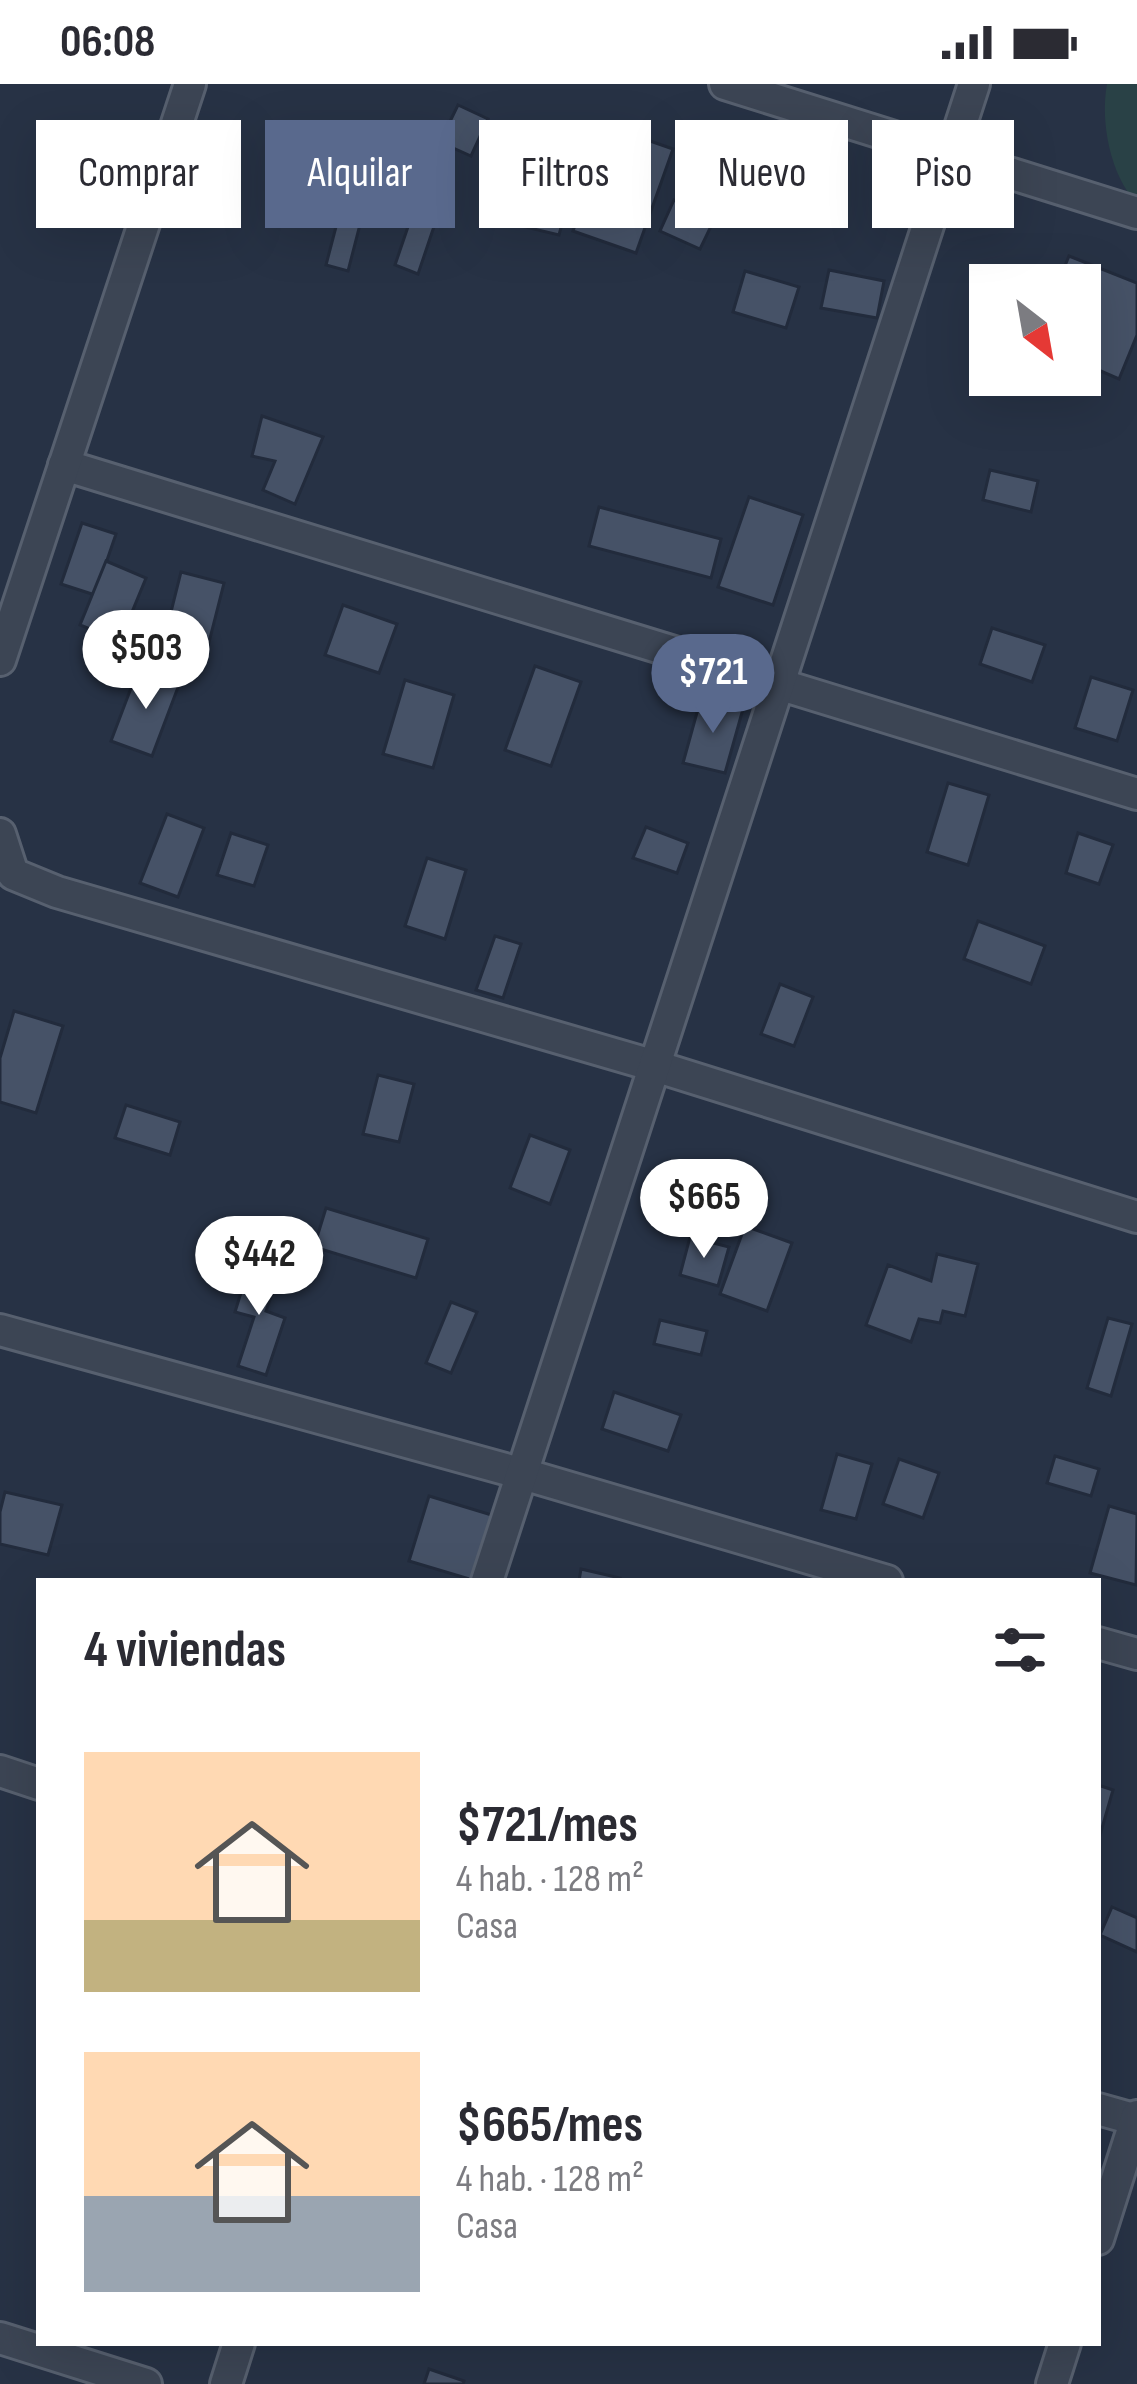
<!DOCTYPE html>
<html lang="es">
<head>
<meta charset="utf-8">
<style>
  :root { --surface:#fff; --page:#f7f7f7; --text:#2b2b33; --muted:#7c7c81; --accent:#59698d }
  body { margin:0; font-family:"Sofia Sans Condensed",sans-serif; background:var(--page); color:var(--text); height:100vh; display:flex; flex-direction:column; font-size:45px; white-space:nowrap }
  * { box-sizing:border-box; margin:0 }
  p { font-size:39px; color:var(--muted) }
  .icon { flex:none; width:66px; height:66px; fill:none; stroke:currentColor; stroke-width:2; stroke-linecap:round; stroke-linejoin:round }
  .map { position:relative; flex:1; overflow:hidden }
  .panel { position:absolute; left:36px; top:1494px; width:1065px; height:768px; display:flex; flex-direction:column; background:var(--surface); border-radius:0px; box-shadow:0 12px 48px #0002 }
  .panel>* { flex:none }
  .top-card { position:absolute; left:36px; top:36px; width:1065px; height:108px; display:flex; gap:24px }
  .needle { width:78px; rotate:149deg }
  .fabs { position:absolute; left:969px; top:180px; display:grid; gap:24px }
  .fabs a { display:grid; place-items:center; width:132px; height:132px; border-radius:0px; background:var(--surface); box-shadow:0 12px 48px #0002; font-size:60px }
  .price { position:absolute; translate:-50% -102px; padding:0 27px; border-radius:42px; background:#fff; color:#222; font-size:39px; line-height:78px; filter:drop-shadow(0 3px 6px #0008) }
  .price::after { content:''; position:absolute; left:50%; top:72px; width:36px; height:27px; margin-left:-18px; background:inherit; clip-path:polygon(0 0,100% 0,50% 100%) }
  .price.selected { background:var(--accent); color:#fff }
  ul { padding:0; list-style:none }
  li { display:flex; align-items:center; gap:36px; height:300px; padding:0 48px }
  li span { display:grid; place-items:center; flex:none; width:336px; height:240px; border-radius:0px; color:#555 }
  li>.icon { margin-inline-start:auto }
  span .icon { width:144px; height:144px; fill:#fffc; stroke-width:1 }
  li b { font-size:51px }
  h2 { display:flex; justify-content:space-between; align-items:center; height:144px; padding:0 48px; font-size:51px }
  .tag { padding:0 42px; border-radius:0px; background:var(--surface); box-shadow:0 12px 48px #0002; font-size:42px; line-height:108px }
  .tag.selected { background:var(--accent); color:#fff }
  .status { display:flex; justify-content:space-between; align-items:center; height:84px; padding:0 60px; background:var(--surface); direction:ltr }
  .status svg { height:33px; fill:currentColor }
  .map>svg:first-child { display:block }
</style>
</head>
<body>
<div class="status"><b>06:08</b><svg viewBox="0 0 49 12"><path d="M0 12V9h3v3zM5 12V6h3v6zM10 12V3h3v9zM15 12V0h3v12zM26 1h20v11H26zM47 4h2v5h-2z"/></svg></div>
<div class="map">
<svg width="1137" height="2300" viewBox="0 0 1137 2300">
  <rect width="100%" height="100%" fill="#273245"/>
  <path fill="#294146" d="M1107,0h30v119c-27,-27 -37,-82 -30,-119z"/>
  <g fill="#465267" stroke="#222b3c" stroke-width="3">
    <polygon points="458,21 488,35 471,72 440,58"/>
    <polygon points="610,43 673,65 636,169 573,147"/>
    <polygon points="540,55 582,65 559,151 517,141"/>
    <polygon points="427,87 450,95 418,190 395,181"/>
    <polygon points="343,116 365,121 348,187 326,181"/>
    <polygon points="674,116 715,134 700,165 660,147"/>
    <polygon points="1069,172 1137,199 1137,251 1119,295 1080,278 1080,201 1057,201"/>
    <polygon points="829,186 884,197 877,234 821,224"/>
    <polygon points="745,187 799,203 786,244 733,228"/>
    <polygon points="262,332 323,353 295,420 263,406 275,377 252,372"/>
    <polygon points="990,386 1038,397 1031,428 983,416"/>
    <polygon points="749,413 803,431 773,521 718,503"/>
    <polygon points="599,423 721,455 711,494 589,462"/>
    <polygon points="82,439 116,450 95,511 61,500"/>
    <polygon points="106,477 146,494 120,557 80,541"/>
    <polygon points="181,488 224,499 208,562 165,552"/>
    <polygon points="343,521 397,540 379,589 325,571"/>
    <polygon points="992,544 1045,561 1032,598 980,580"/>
    <polygon points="535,582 581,598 551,682 505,666"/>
    <polygon points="139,583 180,598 152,672 111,657"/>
    <polygon points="1091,593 1133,606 1117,657 1075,644"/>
    <polygon points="405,596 454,611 433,684 383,670"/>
    <polygon points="701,614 743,625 725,689 683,679"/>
    <polygon points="948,699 989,711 968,781 927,768"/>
    <polygon points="167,730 204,744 178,813 140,799"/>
    <polygon points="646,743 688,759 677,789 633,774"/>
    <polygon points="231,749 268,761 254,802 217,791"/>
    <polygon points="1078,749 1113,761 1099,800 1066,789"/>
    <polygon points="427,774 466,786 445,855 405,842"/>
    <polygon points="978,837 1045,862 1031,900 964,875"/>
    <polygon points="495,852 521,860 503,914 476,906"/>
    <polygon points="780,900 813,913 794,962 761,950"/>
    <polygon points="14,927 63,942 36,1029 0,1018 0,974"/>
    <polygon points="378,991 414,1000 399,1058 363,1050"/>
    <polygon points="126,1021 180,1038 170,1071 115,1054"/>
    <polygon points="530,1051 570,1066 550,1120 510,1104"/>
    <polygon points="326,1124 428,1155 416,1194 314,1163"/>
    <polygon points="745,1142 792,1159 767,1227 720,1210"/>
    <polygon points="690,1153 729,1163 718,1202 680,1191"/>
    <polygon points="937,1170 978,1180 965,1232 943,1227 940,1239 919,1235 911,1258 866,1241 888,1181 931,1197"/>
    <polygon points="251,1176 280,1186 266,1227 285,1234 266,1291 238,1282 254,1233 235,1228"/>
    <polygon points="451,1218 477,1228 451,1289 426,1279"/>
    <polygon points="1108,1234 1132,1240 1111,1312 1087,1304"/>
    <polygon points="660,1236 707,1247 701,1271 654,1260"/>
    <polygon points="614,1308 681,1331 668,1367 602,1345"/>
    <polygon points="837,1370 872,1380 856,1435 821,1426"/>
    <polygon points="1055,1372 1099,1385 1091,1412 1047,1399"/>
    <polygon points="899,1375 939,1389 923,1434 883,1420"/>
    <polygon points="5,1408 62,1421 48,1471 0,1460 0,1428"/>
    <polygon points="429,1412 495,1432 476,1497 409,1477"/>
    <polygon points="1109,1422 1137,1430 1136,1501 1090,1489"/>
    <polygon points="581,1485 620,1494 619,1497 579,1497"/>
    <polygon points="1098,1701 1113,1706 1098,1758"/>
    <polygon points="1112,1823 1137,1834 1137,1868 1100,1851"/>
    <polygon points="429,2285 464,2297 463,2300 424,2300"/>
  </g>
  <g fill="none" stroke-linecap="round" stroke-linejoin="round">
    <g stroke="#57606f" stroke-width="36">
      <g id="street">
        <polyline points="725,0 1137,129"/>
        <polyline points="64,381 1137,710"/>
        <polyline points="0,576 190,0"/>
        <polyline points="0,750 13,790 57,808 655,982 1137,1133"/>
        <polyline points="0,1246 523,1390 887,1497"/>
        <polyline points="487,1497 974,0"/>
        <polyline points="1098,1559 1137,1570"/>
        <polyline points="0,1687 39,1700"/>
        <polyline points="1098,2025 1137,2036"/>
        <polyline points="1098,2155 1137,2032"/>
        <polyline points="0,2254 146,2300"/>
        <polyline points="226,2300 239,2259"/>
        <polyline points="1052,2300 1065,2259"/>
      </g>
    </g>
    <use href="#street" stroke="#3c4554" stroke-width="30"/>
  </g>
</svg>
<div class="fabs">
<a><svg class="needle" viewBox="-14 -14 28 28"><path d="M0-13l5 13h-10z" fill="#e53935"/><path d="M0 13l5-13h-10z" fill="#7c7c81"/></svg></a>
</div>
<b class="price" style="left:146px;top:628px">$503</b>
<b class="price selected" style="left:713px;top:652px">$721</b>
<b class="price" style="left:704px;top:1177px">$665</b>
<b class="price" style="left:259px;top:1234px">$442</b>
<div class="top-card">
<a class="tag">Comprar</a>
<a class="tag selected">Alquilar</a>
<a class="tag">Filtros</a>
<a class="tag">Nuevo</a>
<a class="tag">Piso</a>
</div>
<section class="panel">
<h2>4 viviendas<svg class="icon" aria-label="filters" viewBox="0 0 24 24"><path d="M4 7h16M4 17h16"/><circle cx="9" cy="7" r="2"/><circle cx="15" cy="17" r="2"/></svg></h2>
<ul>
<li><span style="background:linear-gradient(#ffd9b3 70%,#c2b280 0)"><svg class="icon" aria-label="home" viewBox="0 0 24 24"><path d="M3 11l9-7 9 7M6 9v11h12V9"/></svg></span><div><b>$721/mes</b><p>4 hab. · 128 m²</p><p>Casa</p></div></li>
<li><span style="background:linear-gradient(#ffd9b3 60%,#9aa5b1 0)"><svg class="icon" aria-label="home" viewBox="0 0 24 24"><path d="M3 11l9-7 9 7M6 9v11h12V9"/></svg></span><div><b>$665/mes</b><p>4 hab. · 128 m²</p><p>Casa</p></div></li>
</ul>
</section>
</div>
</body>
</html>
